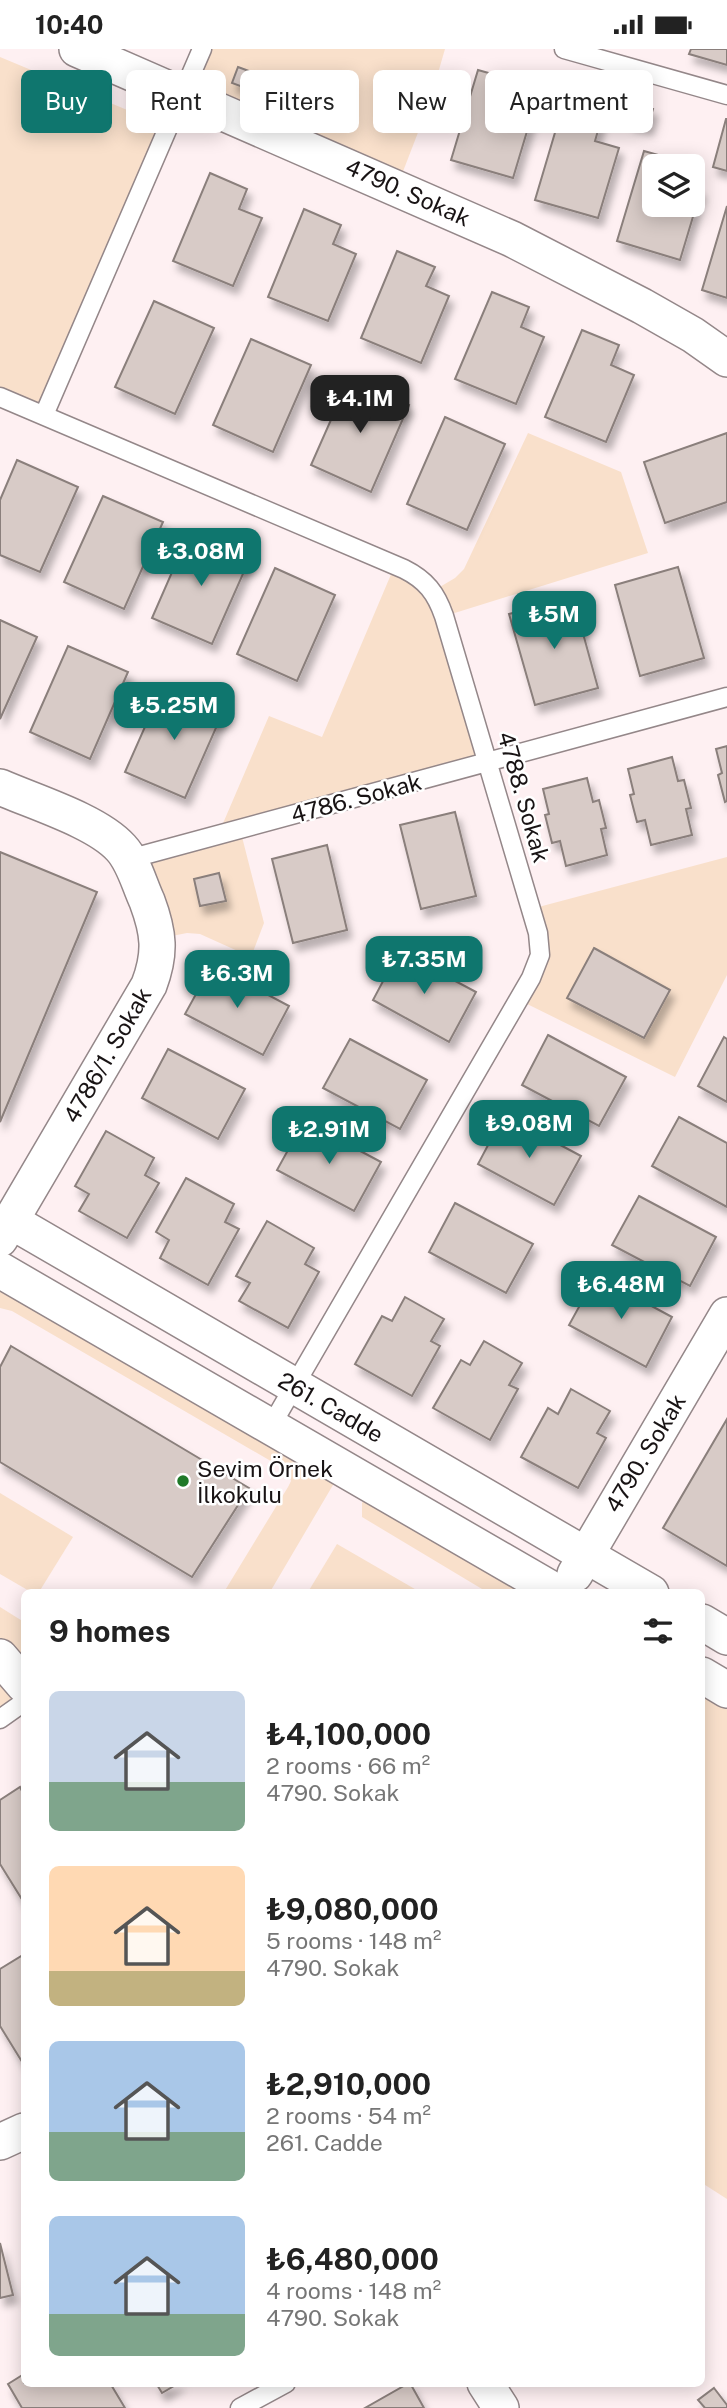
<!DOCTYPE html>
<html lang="en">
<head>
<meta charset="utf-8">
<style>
  :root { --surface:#fff; --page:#f2f2f2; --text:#222; --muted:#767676; --accent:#0f766e }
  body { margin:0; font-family:"Public Sans",sans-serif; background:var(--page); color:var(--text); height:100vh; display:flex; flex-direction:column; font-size:26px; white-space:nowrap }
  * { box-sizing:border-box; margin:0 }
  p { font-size:23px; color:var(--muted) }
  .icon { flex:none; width:38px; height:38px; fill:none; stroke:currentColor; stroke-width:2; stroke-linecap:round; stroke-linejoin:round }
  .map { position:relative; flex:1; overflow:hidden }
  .details { position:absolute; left:21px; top:1540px; width:684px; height:798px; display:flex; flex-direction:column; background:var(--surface); border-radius:10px; box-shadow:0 4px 18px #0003 }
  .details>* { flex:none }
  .top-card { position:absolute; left:21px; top:21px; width:686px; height:63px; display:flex; gap:14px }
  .fabs { position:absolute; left:642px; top:105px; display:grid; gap:14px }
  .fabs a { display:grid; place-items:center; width:63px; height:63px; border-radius:10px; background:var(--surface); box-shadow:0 4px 18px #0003; font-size:35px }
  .price { position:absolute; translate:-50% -60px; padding:0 16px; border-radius:14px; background:var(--accent); color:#fff; font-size:23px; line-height:46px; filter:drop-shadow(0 2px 4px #0008) }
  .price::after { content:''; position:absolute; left:50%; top:42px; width:21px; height:16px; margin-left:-10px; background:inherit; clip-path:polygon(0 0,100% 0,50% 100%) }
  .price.active { background:#222; color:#fff }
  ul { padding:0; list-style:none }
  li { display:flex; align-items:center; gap:21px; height:175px; padding:0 28px }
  li span { display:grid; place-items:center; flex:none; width:196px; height:140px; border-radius:10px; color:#555 }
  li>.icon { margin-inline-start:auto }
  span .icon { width:84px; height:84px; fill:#fffc; stroke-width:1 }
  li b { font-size:30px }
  h2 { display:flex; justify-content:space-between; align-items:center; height:84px; padding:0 28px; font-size:30px }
  .pill { padding:0 24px; border-radius:10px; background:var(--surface); box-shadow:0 4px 18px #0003; font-size:24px; line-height:63px }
  .pill.active { background:var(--accent); color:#fff }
  .status { display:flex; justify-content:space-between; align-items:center; height:49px; padding:0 35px; background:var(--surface); direction:ltr }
  .status svg { height:19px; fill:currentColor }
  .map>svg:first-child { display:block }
</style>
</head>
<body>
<div class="status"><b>10:40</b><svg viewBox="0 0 49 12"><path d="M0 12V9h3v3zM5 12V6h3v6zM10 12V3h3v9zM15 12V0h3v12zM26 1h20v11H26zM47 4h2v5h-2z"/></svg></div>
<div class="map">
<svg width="727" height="2359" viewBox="0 0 727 2359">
  <defs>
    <filter id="shadow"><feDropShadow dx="4.5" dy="8" stdDeviation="3.5" flood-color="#0004"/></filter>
  </defs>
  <rect width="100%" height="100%" fill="#fef0f2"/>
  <g fill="#f9e0cb">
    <polygon points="202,0 445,0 429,55 397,138 182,45"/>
    <polygon points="0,8 168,78 44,366 0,348"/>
    <polygon points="528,384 621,423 648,504 445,567 489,714 240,780 264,874 251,908 200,885 187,884 157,890 129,810 218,786 269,667 322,688 395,516 433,542 455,529 464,520"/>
    <polygon points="727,808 727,926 675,1028 519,951 537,918 531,860"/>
    <polygon points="0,1221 343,1419 270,1543 224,1543 288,1438 291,1432 288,1422 12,1262 0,1259"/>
    <polygon points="373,1436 558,1543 487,1543 362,1468 362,1454"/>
    <polygon points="0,1444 73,1488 39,1543 31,1543 0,1525"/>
    <polygon points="337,1495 420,1543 308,1543"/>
    <polygon points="0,1558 24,1573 24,1653 0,1670"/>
    <polygon points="702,1626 727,1641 727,2150 702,2134"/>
  </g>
  <g fill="#d8cbc7" stroke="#8a7f7b" stroke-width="2" filter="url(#shadow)">
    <polygon points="691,0 727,0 727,16 689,5"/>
    <polygon points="238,18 265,28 259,44 232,34"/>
    <polygon points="478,21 517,32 510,52 534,59 513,129 451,111"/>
    <polygon points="633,55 653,60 648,78 629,73"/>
    <polygon points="562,60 601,71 595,92 619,99 598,169 535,151"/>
    <polygon points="726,70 727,70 727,122 713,118"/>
    <polygon points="644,102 683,113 682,117 654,117 654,156 693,156 693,139 701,141 680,211 617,192"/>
    <polygon points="210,124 247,140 239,160 262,169 233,237 173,212"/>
    <polygon points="727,157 727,249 702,241"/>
    <polygon points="304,160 341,176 333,195 356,205 328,272 268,248"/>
    <polygon points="397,202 435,218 426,237 449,247 421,314 361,289"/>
    <polygon points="492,243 529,258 521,278 544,288 516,355 455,330"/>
    <polygon points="154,252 214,279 175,365 115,338"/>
    <polygon points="582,281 619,296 611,316 634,326 606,393 545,368"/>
    <polygon points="251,290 311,316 273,403 213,376"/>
    <polygon points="349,330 409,356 371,443 311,416"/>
    <polygon points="445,368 505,395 467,481 407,455"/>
    <polygon points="727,384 727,453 665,474 644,413"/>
    <polygon points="17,411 78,438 40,523 0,506 0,451"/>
    <polygon points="103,447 163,473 124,560 64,533"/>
    <polygon points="190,482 250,509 212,595 152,569"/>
    <polygon points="678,518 704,609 640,627 615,536"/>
    <polygon points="275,519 335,546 297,632 237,605"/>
    <polygon points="573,548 598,639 535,656 509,565"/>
    <polygon points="0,571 37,588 0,670"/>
    <polygon points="68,597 128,623 90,710 30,683"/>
    <polygon points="163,637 223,663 185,749 125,723"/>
    <polygon points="727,697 727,752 725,753 718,726 722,724 716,700"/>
    <polygon points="672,708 678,732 684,731 691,759 686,760 692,786 651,796 645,771 637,773 630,746 634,745 628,720"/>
    <polygon points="587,729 593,753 599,751 606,779 601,780 607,806 566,817 560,792 552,794 545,766 549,765 543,740"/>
    <polygon points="455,763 476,847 421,860 400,776"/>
    <polygon points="327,796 347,881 293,894 272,810"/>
    <polygon points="0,803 97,843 0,1073"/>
    <polygon points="219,824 226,852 200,857 194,830"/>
    <polygon points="594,899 670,941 644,989 567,949"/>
    <polygon points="399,902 476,943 449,993 373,951"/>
    <polygon points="212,916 289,957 263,1006 185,965"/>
    <polygon points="548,986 626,1028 599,1077 522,1036"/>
    <polygon points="724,988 727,990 727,1053 698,1037"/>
    <polygon points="350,990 427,1031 400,1080 323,1039"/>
    <polygon points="168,1000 245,1040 218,1090 142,1049"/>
    <polygon points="504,1066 581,1107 554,1156 478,1115"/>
    <polygon points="679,1068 727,1094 727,1158 652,1117"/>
    <polygon points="304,1072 381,1113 354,1162 277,1121"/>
    <polygon points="106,1082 154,1109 145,1126 159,1134 127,1189 79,1162 89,1145 75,1137"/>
    <polygon points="186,1129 234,1155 225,1173 239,1180 208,1236 160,1209 169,1191 156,1183"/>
    <polygon points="639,1147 716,1188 690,1237 612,1196"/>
    <polygon points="455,1154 533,1195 506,1244 429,1203"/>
    <polygon points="267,1172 314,1199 305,1215 319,1223 288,1279 239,1252 250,1234 236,1227"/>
    <polygon points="596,1227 672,1268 646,1318 569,1276"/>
    <polygon points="405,1248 444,1270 431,1292 440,1297 412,1347 355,1315 382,1267 392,1272"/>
    <polygon points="484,1292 522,1314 509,1336 518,1340 490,1391 433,1359 461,1311 470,1316"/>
    <polygon points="11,1297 249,1439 192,1528 0,1413 0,1318"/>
    <polygon points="571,1340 610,1362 597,1384 606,1389 578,1439 521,1408 548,1359 558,1365"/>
    <polygon points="727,1370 727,1517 663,1479"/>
    <polygon points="20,1738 24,1746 23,1852 0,1815 0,1751"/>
    <polygon points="23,1906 24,1908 24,2016 0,1977 0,1920"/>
    <polygon points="0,2194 13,2246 0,2249"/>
    <polygon points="24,2325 24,2334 110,2334 125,2359 22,2359 8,2335"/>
    <polygon points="156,2334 179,2334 162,2344"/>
    <polygon points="410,2334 424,2359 365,2359 409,2334"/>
    <polygon points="714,2339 727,2356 727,2359 705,2359 698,2351"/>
  </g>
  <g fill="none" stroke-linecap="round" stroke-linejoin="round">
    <g stroke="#948789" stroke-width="21">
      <g id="service">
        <polyline points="564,0 727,46"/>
        <path d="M0,348l404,172c22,11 32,24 40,47l94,317 2,22 -9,23 -260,448"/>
        <polyline points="44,366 202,0"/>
        <polyline points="129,810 727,648"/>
        <polyline points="0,1670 24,1653"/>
        <polyline points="240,2359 286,2334"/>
      </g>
    </g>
    <g stroke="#948789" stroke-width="38">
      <g id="minor">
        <polyline points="77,0 512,190 642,257 693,286 727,310"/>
        <path d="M0,738c34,15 97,34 121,61 13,14 18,36 26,53 12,32 14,52 2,84l-149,254"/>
        <polyline points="11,1172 651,1544"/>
        <polyline points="0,1221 558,1544"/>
        <polyline points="575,1525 727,1266"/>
        <polyline points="702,1573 727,1588"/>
        <polyline points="0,1608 24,1636"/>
        <polyline points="702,1626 727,1641"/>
        <polyline points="0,2093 24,2082"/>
        <polyline points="485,2334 501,2359"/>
      </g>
    </g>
    <use href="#service" stroke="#fff" stroke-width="18"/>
    <use href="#minor" stroke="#fff" stroke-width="35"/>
  </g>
  <circle fill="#1f7928" stroke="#fff" stroke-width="2.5" cx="183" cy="1432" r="7"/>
  <g text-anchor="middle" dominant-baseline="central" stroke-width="5" stroke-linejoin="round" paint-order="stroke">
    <g font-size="23" fill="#181314" stroke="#fff">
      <text transform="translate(408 143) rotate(24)">4790. Sokak</text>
      <text transform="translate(524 748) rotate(74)">4788. Sokak</text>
      <text transform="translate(356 749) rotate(-15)">4786. Sokak</text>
      <text transform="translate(107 1006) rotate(-60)">4786/1. Sokak</text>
      <text transform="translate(331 1358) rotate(30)">261. Cadde</text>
      <text transform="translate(645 1404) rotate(-59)">4790. Sokak</text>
    </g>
    <g font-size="23" fill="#181314" stroke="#fff" text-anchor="start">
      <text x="197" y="1419">Sevim Örnek<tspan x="197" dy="26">İlkokulu</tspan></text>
    </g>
  </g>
</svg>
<div class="fabs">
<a><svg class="icon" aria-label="layers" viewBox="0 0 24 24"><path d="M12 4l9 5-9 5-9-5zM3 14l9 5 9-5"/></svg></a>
</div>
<b class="price active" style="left:360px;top:386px">₺4.1M</b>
<b class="price" style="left:201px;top:539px">₺3.08M</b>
<b class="price" style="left:554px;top:602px">₺5M</b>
<b class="price" style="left:174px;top:693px">₺5.25M</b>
<b class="price" style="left:424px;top:947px">₺7.35M</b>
<b class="price" style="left:237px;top:961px">₺6.3M</b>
<b class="price" style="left:529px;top:1111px">₺9.08M</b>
<b class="price" style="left:329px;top:1117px">₺2.91M</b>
<b class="price" style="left:621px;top:1272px">₺6.48M</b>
<div class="top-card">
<a class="pill active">Buy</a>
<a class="pill">Rent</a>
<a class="pill">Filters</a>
<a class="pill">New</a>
<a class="pill">Apartment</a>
</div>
<section class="details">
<h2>9 homes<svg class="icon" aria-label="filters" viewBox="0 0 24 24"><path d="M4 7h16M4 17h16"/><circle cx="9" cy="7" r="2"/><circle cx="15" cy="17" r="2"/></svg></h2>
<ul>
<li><span style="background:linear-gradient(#c9d6e8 65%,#7fa58c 0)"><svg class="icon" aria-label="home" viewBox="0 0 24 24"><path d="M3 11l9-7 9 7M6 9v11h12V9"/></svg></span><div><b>₺4,100,000</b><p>2 rooms · 66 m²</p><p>4790. Sokak</p></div></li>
<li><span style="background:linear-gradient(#ffd9b3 75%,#c2b280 0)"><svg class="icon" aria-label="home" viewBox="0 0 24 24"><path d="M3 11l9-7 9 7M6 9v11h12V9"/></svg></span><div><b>₺9,080,000</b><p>5 rooms · 148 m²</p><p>4790. Sokak</p></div></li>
<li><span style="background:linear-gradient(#a9c7e8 65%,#7fa58c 0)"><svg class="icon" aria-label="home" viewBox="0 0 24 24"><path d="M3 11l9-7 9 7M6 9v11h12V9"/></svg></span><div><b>₺2,910,000</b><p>2 rooms · 54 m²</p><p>261. Cadde</p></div></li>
<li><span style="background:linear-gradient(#a9c7e8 70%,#7fa58c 0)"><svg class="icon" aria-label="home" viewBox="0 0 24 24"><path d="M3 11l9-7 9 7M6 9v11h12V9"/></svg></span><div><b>₺6,480,000</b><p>4 rooms · 148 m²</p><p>4790. Sokak</p></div></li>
</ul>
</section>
</div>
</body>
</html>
